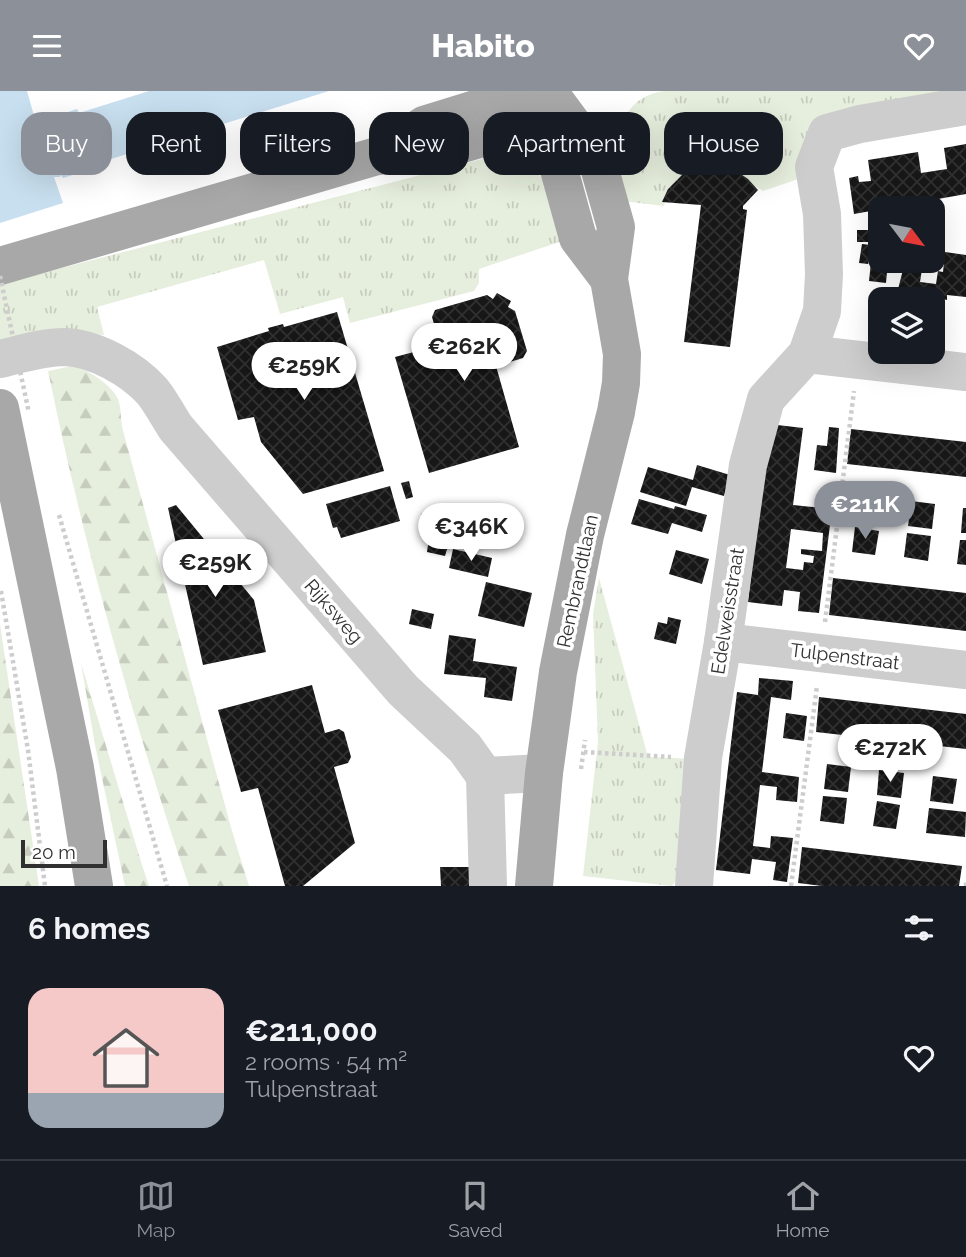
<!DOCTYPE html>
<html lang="en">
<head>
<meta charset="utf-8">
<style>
  :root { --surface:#171b24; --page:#20242c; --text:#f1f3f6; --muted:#9ea1a6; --line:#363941; --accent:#8c9099 }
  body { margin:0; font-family:Raleway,sans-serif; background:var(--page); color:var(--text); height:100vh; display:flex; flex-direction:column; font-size:26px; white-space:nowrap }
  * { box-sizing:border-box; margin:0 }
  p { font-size:23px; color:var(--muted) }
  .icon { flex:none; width:38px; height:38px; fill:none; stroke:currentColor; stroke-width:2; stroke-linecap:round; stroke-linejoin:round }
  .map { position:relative; height:795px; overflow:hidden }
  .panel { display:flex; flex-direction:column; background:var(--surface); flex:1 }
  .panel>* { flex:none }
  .banner { position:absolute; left:21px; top:21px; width:924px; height:63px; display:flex; gap:14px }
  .needle { width:46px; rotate:122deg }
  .tools { position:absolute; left:868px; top:105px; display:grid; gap:14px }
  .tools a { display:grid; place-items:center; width:77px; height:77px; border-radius:14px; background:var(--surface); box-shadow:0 7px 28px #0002; font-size:35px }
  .scale { position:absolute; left:21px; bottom:18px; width:86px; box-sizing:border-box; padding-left:7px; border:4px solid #303030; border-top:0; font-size:19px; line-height:24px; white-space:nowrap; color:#303030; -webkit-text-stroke:5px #fff; paint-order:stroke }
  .price { position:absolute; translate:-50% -60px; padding:0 16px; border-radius:24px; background:#fff; color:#222; font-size:23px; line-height:46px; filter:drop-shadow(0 2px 4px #0008) }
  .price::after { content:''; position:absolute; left:50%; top:42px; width:21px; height:16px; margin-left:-10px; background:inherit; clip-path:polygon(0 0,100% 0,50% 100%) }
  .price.active { background:var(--accent); color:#fff }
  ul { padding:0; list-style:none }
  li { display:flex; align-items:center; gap:21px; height:175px; padding:0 28px }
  li span { display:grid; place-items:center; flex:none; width:196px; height:140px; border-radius:21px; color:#555 }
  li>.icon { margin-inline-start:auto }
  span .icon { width:84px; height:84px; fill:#fffc; stroke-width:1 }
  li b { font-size:30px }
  h2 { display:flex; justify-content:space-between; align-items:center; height:84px; padding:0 28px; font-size:30px }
  .chip { padding:0 24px; border-radius:21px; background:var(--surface); box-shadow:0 7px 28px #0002; font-size:24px; line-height:63px }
  .chip.active { background:var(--accent); color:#fff }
  header { display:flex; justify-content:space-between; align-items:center; height:91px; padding:0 28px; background:var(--accent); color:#fff; font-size:32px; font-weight:800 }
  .dock { display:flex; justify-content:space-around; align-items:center; height:98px; border-top:2px solid var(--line); background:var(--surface); font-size:19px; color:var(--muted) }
  .dock a { display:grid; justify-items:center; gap:4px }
  .dock .active { color:var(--accent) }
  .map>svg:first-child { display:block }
</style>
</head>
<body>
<header><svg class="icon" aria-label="menu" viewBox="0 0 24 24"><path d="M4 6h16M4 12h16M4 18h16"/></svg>Habito<svg class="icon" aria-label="heart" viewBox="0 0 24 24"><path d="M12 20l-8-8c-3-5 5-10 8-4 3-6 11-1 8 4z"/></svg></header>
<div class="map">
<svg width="966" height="795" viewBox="0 0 966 795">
  <defs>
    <pattern id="grass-tufts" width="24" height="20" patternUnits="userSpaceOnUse" patternTransform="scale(1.75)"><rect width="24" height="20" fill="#e6eedd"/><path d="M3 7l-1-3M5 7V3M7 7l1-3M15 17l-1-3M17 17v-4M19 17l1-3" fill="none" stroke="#c6ccbe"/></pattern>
    <pattern id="forest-firs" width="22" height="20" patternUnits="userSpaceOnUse" patternTransform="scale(1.75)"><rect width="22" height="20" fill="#e6eedd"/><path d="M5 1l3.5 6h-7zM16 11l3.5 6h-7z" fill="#c6ccbe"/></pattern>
    <pattern id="building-cross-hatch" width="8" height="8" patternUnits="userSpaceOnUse" patternTransform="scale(1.75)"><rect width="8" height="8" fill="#171717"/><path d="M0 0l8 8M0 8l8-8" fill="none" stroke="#303030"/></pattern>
  </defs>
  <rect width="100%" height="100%" fill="#fff"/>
  <g fill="url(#grass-tufts)">
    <path d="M664,0h302l-127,24 -26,59 -50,17 -22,-13 -47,-7 -26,17 -4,18 -41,-5c-8,-42 -14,-102 41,-110z"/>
    <path d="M490,66c17,1 40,6 51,20 12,13 24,43 33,60l-95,32v14l-5,8 -124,32 -7,-26 -63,17 -16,-54 -167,47 7,28 -38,-4 -66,12v-59z"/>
    <polygon points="599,487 648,666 697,668 682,781 672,795 583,785 598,651 593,523"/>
  </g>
  <g fill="url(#forest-firs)">
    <path d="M72,275c13,1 41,20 46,33 3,8 3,20 4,28l110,404 17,55h-60c-57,-168 -105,-340 -141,-515z"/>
    <polygon points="0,533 39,795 0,795"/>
    <polygon points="81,572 142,774 149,795 125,795 95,654"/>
  </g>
  <polygon fill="#c8dfef" points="0,0 27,0 37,35 45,32 44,29 77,18 79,22 149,0 329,0 95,73 95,77 63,87 61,84 60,86 54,86 63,112 0,132"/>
  <g fill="url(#building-cross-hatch)" fill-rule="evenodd">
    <polygon points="966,53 966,103 854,123 849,87 858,85 859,91 871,90 868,69 918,61 921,82 947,78 944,57"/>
    <polygon points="710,74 735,79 748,88 758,99 743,115 743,118 747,119 730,256 684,251 701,114 662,111 668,98 682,84 694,78"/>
    <rect x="857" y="139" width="13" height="12"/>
    <polygon points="873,152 880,153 880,170 888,170 886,192 869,190"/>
    <polygon points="862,153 871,154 868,173 859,172"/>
    <polygon points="945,161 966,164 966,206 947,204 947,209 943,208 940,238 933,237 933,208 880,208 881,200 897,202 904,175 922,178 920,191 936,193 938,180 943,181"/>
    <polygon points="497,202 511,210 508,216 515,220 527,260 523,267 496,275 519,356 429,382 395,266 440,254 432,226 435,219 487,204 493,208"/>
    <polygon points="337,221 384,380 303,403 261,351 254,326 238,329 217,256 269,240 268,237 283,233 284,236"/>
    <path d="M769,333l34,4 -10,77 39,4 -13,104 -21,-2 2,-19 -16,-2 -2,16 -34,-4zM791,438l32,4 -1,18 -21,-2v5l13,2 -1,7 -9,-1 -1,8 -17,-2z"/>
    <polygon points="829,336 839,337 836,382 814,379 817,354 827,355"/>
    <polygon points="851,338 966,351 966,386 847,373"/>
    <polygon points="697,374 730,384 724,405 692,396 686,415 640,401 648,376 693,389"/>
    <polygon points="409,390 413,406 406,408 401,392"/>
    <polygon points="390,395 400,430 341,447 337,436 333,437 326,413"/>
    <polygon points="858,405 882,408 879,432 855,430"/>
    <polygon points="639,408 674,418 675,415 707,424 702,441 672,432 668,443 631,433"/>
    <polygon points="911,410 935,413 932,438 908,435"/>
    <polygon points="176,414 254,509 266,561 203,574 168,417"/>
    <polygon points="963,417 966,417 966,442 961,442"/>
    <polygon points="422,422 441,426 438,438 419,433"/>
    <polygon points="855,436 879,440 875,464 852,461"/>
    <polygon points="430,440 451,445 445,465 427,461"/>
    <polygon points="907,442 931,445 928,470 904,466"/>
    <polygon points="960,449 966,449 966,474 957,473"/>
    <polygon points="453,458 492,467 488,486 449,477"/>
    <polygon points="676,459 709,468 702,493 669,483"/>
    <polygon points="833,487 966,502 966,540 829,524"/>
    <polygon points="486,491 532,502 524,536 478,525"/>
    <polygon points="412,518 434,523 431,538 409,533"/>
    <polygon points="668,526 681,529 676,553 654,548 658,531 667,533"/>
    <polygon points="449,544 476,548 473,570 517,576 512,610 484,606 486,587 444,583"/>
    <polygon points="759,587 793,590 791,609 771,606 762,681 799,686 797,711 776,709 777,696 760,694 753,755 770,757 771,745 793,747 787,791 773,789 776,771 752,768 750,783 716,779 737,601 758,604"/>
    <polygon points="312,594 325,642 339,638 344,641 351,666 348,672 334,676 355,752 303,795 285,795 258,697 241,701 218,619"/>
    <polygon points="819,606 966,623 966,658 816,641"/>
    <polygon points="786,622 807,625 804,650 783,647"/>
    <polygon points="827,673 851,676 848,701 824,698"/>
    <polygon points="879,679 904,682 901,707 877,704"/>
    <polygon points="933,685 957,688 953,713 930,710"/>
    <polygon points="823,705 847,707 844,733 820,730"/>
    <polygon points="877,710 900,714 896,738 873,735"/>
    <polygon points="929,717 966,721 965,746 926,742"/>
    <polygon points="802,756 962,775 959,795 822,795 798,792"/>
    <polygon points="440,776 474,776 475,795 441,795"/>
  </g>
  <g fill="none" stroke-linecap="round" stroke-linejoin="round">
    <g stroke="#cdcdcd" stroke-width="4.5" stroke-dasharray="3.5 3.5" stroke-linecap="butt">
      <polyline points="59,424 167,795"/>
      <polyline points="1,500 28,659 45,795"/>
      <polyline points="825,531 854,300"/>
      <polyline points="584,661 671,666"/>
      <polyline points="581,678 585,649"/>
      <polyline points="791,795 817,595"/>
      <polyline points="966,795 966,791"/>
    </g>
    <g stroke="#cdcdcd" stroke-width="38">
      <polyline points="807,263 966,281"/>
      <path d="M0,268c21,-5 43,-12 65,-12 30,1 67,22 87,44 9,11 16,25 24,37l227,262 62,58 20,28"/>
      <polyline points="723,551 966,579"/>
      <polyline points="485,685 488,795"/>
      <polyline points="485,685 544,682"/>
      <polyline points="694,795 703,667 723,551 748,374 766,308 807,263 822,220 824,183 822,123 814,76 827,42 860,33 966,15"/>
    </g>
    <g stroke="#a8a8a8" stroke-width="38">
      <polyline points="554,8 558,75 578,147 609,188"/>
      <polyline points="377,65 424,34 501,10 554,7"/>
      <polyline points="0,175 377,65 432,62 509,39 554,8"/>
      <polyline points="0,317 75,677 94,795"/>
      <polyline points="534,795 544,682 558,581 585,444 616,321 621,292 622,263 609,188 616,136 596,65 554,8"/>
    </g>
    <polyline stroke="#cdcdcd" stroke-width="4.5" stroke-dasharray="3.5 3.5" stroke-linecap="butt" points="0,185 29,322"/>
  </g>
  <g text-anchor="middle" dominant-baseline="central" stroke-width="7" stroke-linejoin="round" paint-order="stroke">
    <g font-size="19" fill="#303030" stroke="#fff">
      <text transform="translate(577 490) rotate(-78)">Rembrandtlaan</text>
      <text transform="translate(334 520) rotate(49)">Rijksweg</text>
      <text transform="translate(727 520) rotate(-81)">Edelweisstraat</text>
      <text transform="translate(845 565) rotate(7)">Tulpenstraat</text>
    </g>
  </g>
</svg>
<div class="tools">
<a><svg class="needle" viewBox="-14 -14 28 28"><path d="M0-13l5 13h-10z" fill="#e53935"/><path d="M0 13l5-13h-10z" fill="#9ea1a6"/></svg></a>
<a><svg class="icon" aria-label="layers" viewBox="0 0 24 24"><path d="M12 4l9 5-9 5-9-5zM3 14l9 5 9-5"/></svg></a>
</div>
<div class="scale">20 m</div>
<b class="price" style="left:464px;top:292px">€262K</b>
<b class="price" style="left:304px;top:311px">€259K</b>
<b class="price active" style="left:865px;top:450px">€211K</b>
<b class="price" style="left:471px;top:472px">€346K</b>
<b class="price" style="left:215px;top:508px">€259K</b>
<b class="price" style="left:890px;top:693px">€272K</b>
<div class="banner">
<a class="chip active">Buy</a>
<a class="chip">Rent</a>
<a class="chip">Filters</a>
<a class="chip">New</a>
<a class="chip">Apartment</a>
<a class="chip">House</a>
</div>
</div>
<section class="panel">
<h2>6 homes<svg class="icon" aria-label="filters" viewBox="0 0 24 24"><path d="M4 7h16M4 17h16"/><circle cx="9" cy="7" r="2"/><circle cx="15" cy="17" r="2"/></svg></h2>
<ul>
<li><span style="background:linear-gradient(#f6c9c9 75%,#9aa5b1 0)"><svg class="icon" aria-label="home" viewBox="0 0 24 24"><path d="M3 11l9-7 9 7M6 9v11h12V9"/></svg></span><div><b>€211,000</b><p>2 rooms · 54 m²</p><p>Tulpenstraat</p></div><svg class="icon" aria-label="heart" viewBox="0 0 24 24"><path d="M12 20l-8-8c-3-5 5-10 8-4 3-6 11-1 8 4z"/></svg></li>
</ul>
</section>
<nav class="dock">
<a class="active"><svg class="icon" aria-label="map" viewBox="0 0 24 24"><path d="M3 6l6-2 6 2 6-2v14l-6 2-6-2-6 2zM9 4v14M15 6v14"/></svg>Map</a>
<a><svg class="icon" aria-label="saved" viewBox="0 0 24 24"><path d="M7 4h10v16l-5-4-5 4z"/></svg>Saved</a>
<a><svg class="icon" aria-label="home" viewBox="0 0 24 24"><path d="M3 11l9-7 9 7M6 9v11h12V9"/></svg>Home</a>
</nav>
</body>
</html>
